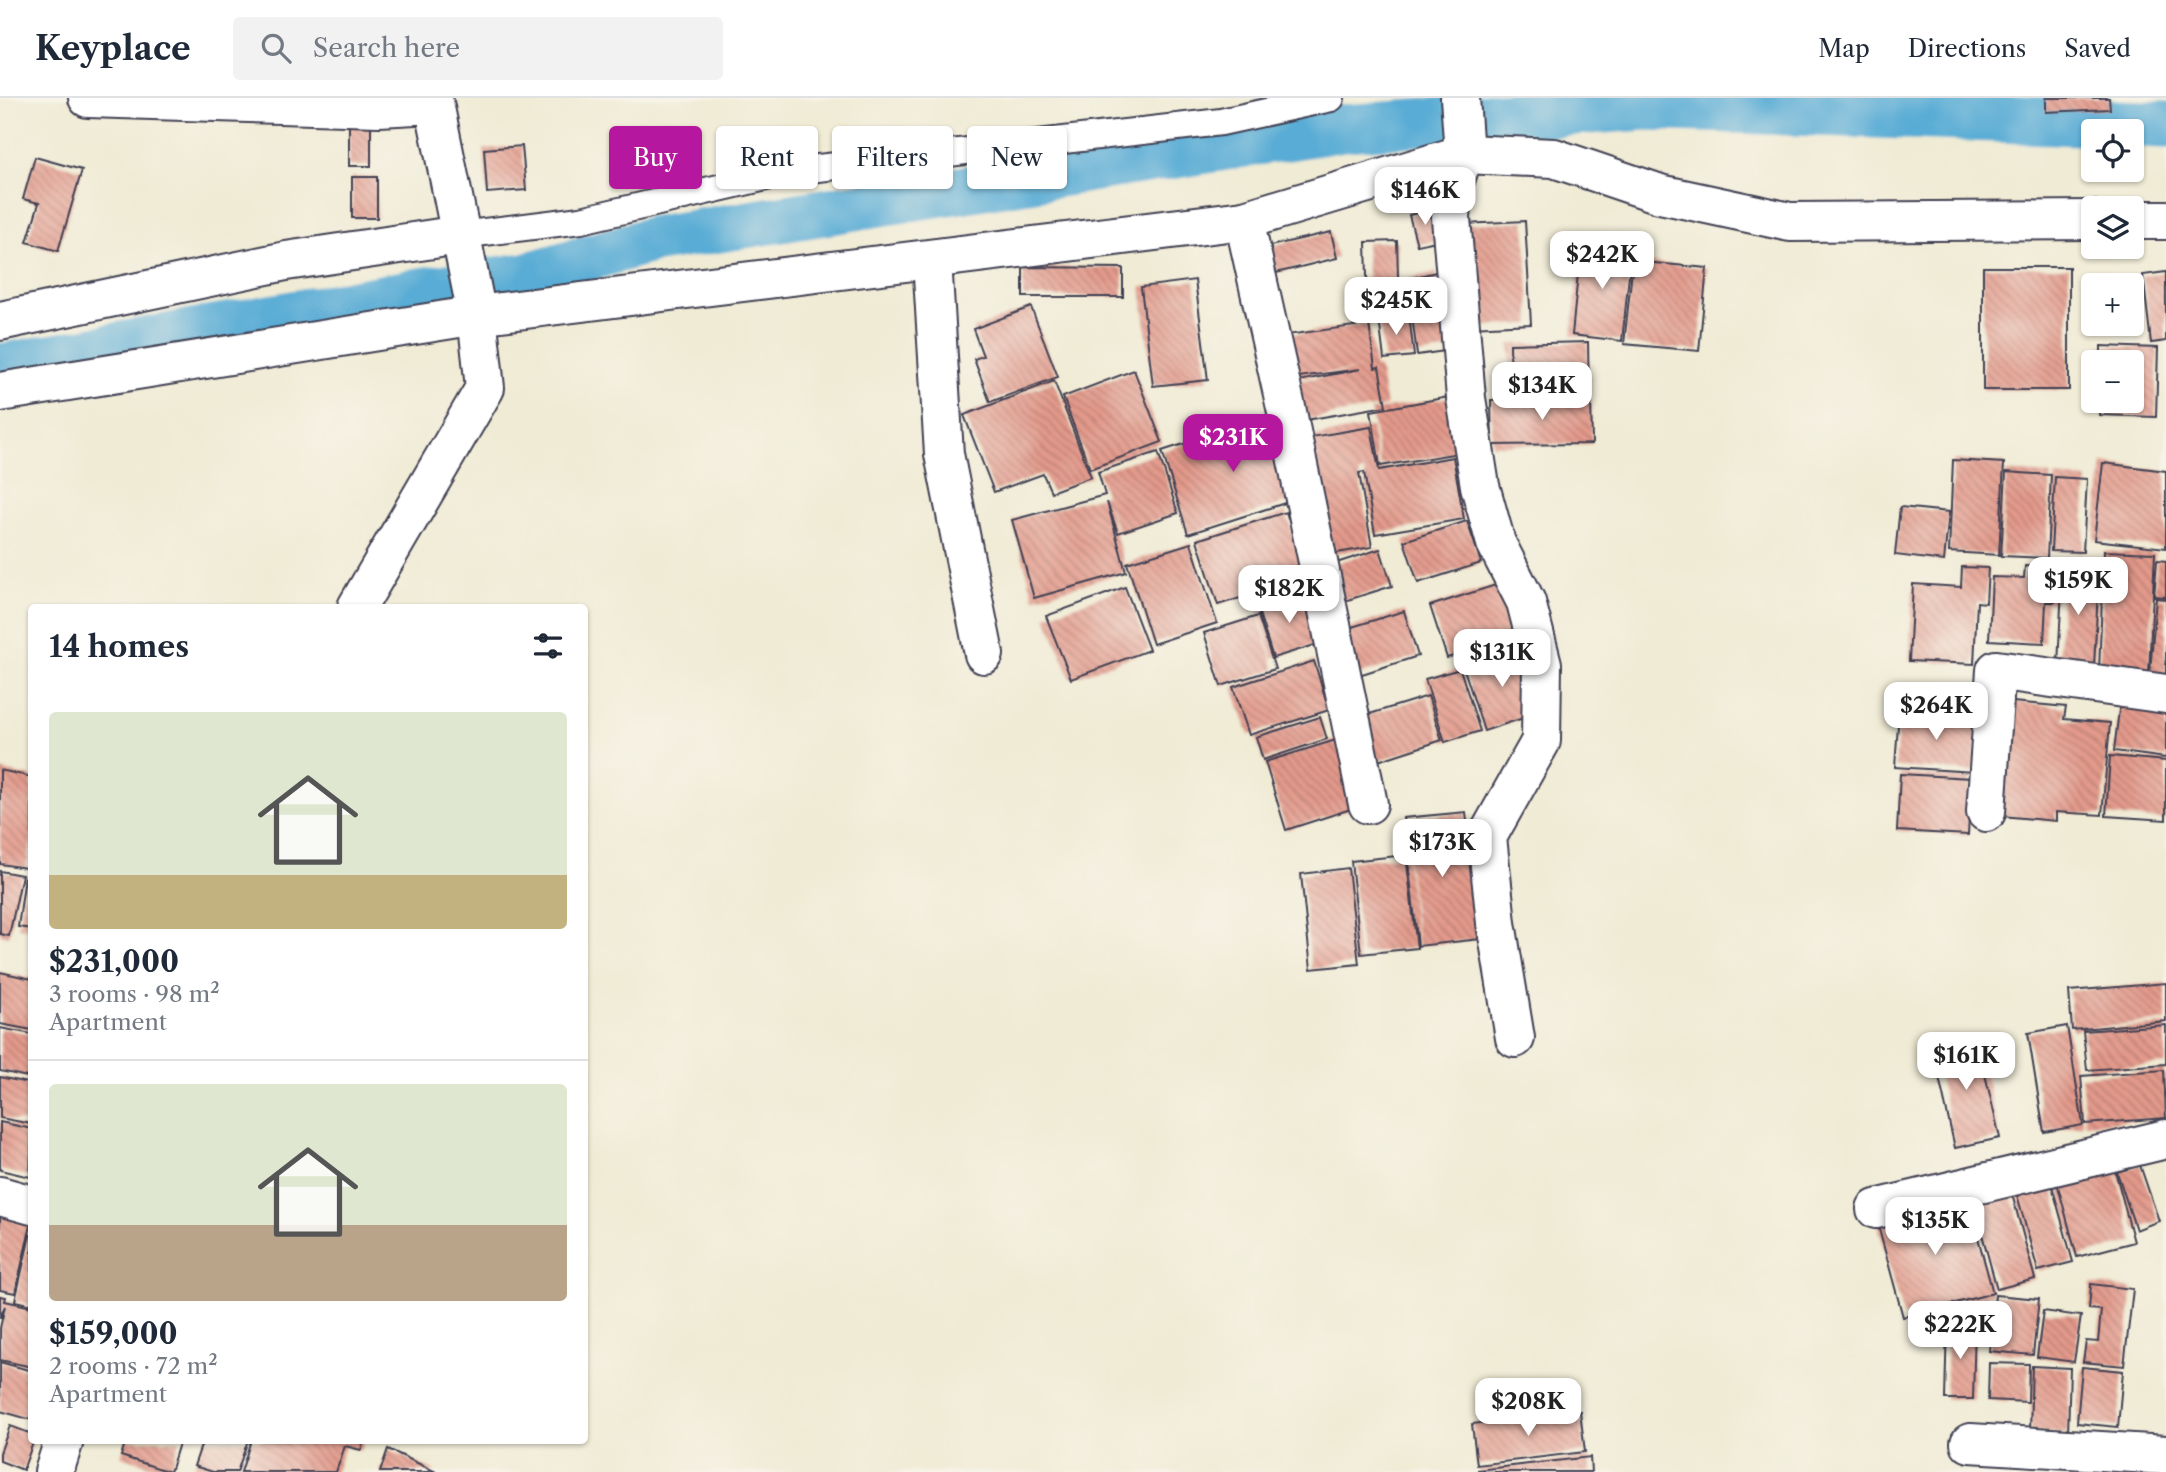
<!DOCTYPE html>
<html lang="en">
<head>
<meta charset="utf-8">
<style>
  :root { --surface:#fff; --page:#f2f2f3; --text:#1f2937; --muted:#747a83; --line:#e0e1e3; --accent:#b5179e }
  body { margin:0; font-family:"Libre Caslon Text",serif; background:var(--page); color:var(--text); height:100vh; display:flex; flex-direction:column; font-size:26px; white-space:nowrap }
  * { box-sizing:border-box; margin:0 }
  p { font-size:23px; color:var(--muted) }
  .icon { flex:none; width:38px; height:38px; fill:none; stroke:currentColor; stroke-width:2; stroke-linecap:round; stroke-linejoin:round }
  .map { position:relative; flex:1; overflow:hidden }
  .side { position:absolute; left:28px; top:506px; width:560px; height:840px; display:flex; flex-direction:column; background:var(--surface); border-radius:7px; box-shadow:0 2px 5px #0004 }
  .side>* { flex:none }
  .banner { position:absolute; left:609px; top:28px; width:665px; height:63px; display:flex; gap:14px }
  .controls { position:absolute; left:2081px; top:21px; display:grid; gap:14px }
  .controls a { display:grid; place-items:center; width:63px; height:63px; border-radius:7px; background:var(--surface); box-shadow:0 2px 5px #0004; font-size:35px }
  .price { position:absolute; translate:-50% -60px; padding:0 16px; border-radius:14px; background:#fff; color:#222; font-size:23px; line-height:46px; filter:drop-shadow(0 2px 4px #0008) }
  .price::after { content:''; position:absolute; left:50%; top:42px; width:21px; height:16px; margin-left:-10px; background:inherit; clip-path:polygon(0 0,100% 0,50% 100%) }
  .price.active { background:var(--accent); color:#fff }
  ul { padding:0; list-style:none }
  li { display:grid; align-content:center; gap:14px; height:371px; padding:0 21px }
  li+li { border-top:2px solid var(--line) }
  li span { display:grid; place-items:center; height:217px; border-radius:7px; color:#555 }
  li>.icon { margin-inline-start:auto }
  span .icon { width:126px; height:126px; fill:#fffc; stroke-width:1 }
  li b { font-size:30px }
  h2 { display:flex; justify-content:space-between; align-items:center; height:84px; padding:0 21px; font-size:30px }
  .tag { padding:0 24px; border-radius:7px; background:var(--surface); box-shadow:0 2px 5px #0004; font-size:24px; line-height:63px }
  .tag.active { background:var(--accent); color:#fff }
  header { display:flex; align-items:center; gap:42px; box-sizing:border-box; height:98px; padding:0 35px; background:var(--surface); border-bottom:2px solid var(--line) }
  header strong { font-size:33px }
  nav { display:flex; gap:38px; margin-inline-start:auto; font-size:24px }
  .search { width:490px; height:63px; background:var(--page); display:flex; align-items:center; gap:18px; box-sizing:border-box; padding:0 24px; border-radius:7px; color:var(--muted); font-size:26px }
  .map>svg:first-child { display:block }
</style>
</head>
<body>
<header>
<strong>Keyplace</strong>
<div class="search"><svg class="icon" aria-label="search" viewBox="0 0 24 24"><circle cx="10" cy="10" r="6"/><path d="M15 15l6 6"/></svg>Search here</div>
<nav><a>Map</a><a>Directions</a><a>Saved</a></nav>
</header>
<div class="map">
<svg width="2166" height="1374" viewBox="0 0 2166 1374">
  <defs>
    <pattern id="building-back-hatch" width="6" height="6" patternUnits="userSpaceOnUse" patternTransform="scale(1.75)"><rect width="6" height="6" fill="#e39a8b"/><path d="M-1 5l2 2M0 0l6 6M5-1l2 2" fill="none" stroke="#b87d73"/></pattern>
  </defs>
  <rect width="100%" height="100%" fill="#f7f3e8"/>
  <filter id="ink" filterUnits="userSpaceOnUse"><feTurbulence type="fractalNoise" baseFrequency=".0143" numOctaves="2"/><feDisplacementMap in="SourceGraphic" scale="14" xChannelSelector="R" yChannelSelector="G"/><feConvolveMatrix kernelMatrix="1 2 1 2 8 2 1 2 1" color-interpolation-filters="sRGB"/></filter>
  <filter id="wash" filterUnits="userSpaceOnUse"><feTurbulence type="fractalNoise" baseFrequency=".00686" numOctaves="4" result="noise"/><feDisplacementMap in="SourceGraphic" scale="28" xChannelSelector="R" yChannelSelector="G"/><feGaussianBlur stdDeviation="1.57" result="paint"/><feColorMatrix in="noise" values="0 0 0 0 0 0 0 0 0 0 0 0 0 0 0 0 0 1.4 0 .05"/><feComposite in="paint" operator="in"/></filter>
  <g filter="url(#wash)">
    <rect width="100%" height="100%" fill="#f0ebd4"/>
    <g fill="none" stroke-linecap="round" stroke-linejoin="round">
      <polyline stroke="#59acd5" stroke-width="47" points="0,269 420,193 525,178 651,142 1343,30 1646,9 2166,27"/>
    </g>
    <g id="blocks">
      <g fill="url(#building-back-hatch)">
        <polygon points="2046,0 2109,0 2110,11 2046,14"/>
        <rect x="349" y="24" width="22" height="44"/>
        <polygon points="522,48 526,92 487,95 484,51"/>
        <polygon points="35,59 82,72 58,153 27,144 39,105 23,101"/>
        <rect x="352" y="79" width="25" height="41"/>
        <polygon points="1433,111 1441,142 1417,147 1409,117"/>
        <polygon points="1525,123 1531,226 1470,229 1464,126"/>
        <polygon points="1331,134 1337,160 1276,175 1270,148"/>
        <polygon points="1397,143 1399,213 1368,213 1366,144"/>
        <polygon points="1581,144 1632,149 1622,243 1572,237"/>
        <polygon points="1633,163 1707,170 1699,253 1624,246"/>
        <polygon points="1023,169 1123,170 1123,199 1023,199"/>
        <rect x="1983" y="169" width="86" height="123"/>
        <polygon points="1436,174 1443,205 1414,211 1407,181"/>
        <polygon points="2166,174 2166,243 2151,245 2143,177"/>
        <polygon points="1195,182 1208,282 1153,288 1141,189"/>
        <polygon points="1031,209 1058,279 990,304 974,261 983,258 973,231"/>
        <polygon points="1447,212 1452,252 1417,257 1412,217"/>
        <polygon points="1409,217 1414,258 1384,261 1379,220"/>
        <polygon points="1369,226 1375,270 1379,269 1386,308 1300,323 1293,284 1361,271 1291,280 1286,237"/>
        <polygon points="1588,244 1589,298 1511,299 1510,246"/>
        <polygon points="2101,248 2158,250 2156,319 2099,317 2100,303 2132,303 2132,264 2101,264"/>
        <polygon points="1134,272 1162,344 1090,371 1063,299"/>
        <polygon points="1054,283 1091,379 1051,394 1043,376 994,394 964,317"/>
        <polygon points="1449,299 1459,355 1380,368 1371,313"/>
        <polygon points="1591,301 1592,346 1492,347 1491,302"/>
        <polygon points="1277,316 1304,399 1188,436 1162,353"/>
        <polygon points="1371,329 1379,372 1453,359 1464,421 1375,436 1364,374 1359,375 1372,449 1331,456 1311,339"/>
        <polygon points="1158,354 1178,415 1118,435 1107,404 1126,474 1034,500 1012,422 1105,397 1098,374"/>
        <polygon points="1953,362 2004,365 1999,457 1949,454"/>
        <polygon points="2103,365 2166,373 2166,450 2094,442"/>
        <polygon points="2006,374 2051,377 2047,460 2001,458"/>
        <polygon points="2055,379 2087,381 2083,454 2051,453"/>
        <polygon points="1900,409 1949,414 1944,463 1895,457"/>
        <polygon points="1286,414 1307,479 1218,507 1197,442"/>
        <polygon points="1467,423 1481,465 1418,485 1404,443"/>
        <polygon points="1191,445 1217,525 1153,546 1127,465"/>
        <polygon points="1380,451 1392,488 1338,505 1327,468"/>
        <polygon points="2104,453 2155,455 2149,574 2099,572"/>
        <polygon points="2157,462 2166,463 2166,499 2154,498"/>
        <polygon points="2025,468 2057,470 2055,504 2046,504 2044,545 1989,542 1992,479 2024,480"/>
        <polygon points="1962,469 1988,470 1986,505 1977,504 1974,566 1909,563 1913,486 1961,489"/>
        <polygon points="2063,469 2099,471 2094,569 2058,567"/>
        <polygon points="1502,485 1519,537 1447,560 1430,508"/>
        <polygon points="1125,489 1149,552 1071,581 1046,518"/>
        <polygon points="1304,494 1321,545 1273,560 1257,509"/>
        <polygon points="2156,500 2166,501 2166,576 2150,575"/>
        <polygon points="1404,513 1418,558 1356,578 1342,532"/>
        <polygon points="1258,518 1275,571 1221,588 1204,535"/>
        <polygon points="1521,550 1541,614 1484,633 1463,568"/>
        <polygon points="1314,563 1329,612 1249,637 1233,589"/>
        <polygon points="1460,571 1480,633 1445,644 1425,581"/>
        <polygon points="2121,596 2166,602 2166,660 2114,653"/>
        <polygon points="1428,598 1442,642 1375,664 1360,619"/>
        <polygon points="2002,603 2066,609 2064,621 2110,625 2102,717 2056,714 2056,723 1991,717"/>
        <polygon points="1899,613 1978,618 1974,674 1895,669"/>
        <polygon points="1320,619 1327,641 1263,662 1256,639"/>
        <polygon points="1339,641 1360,708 1286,732 1265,664"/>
        <polygon points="2110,658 2166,663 2166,722 2106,718"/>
        <polygon points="0,672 32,679 32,740 26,770 0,766"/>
        <polygon points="1900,676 1971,680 1968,737 1897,733"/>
        <polygon points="1466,714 1480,841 1418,848 1403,720"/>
        <polygon points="1406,757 1417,850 1361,856 1351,763"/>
        <polygon points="1348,770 1359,866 1311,871 1301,776"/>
        <polygon points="0,773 22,777 9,838 0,836"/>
        <polygon points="25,779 32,780 32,831 18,829"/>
        <polygon points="0,874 32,881 32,932 0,926"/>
        <polygon points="2166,885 2166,923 2072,932 2069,893"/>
        <polygon points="2166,927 2166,966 2087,972 2083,933"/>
        <polygon points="2067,928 2083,1027 2044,1034 2028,935"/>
        <polygon points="0,930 32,936 32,980 0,973"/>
        <polygon points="1976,938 2000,1040 1955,1050 1932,948"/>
        <polygon points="2164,972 2166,1020 2085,1026 2081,978"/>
        <polygon points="0,979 32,986 32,1026 0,1020"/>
        <polygon points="0,1024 32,1031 30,1079 0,1072"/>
        <polygon points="2112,1061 2134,1144 2077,1159 2055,1077"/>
        <polygon points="2140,1067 2159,1123 2136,1132 2117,1074"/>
        <polygon points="2051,1084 2073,1164 2038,1173 2016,1093"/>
        <polygon points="2009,1085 2035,1181 1997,1191 1971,1096"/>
        <polygon points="1967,1099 1993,1195 1903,1219 1877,1124"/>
        <polygon points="0,1108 32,1123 15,1195 0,1192"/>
        <polygon points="30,1137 32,1137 32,1207 15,1203"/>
        <polygon points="2091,1186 2133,1191 2124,1268 2083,1264 2086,1243 2098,1244 2101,1212 2089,1211"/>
        <polygon points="1995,1197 2039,1201 2033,1257 1989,1253"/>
        <polygon points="0,1198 6,1199 5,1203 32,1209 32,1269 0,1262 0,1230 5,1208 0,1220"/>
        <polygon points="2043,1213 2081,1218 2074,1264 2037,1259"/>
        <polygon points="1947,1225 1975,1226 1973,1301 1945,1301"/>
        <polygon points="0,1264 32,1273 32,1322 0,1313"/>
        <polygon points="1989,1265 2029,1266 2028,1304 1988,1302"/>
        <polygon points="2032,1268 2070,1270 2068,1336 2030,1334"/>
        <polygon points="2082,1269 2123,1273 2118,1329 2077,1325"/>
        <polygon points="1580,1313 1585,1354 1477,1367 1472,1326"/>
        <polygon points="10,1328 32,1336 32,1342 34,1342 23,1372 0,1363 0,1355"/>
        <polygon points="126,1342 180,1342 170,1374 121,1358"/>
        <polygon points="203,1342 248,1342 237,1374 213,1374 194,1368"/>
        <polygon points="251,1342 330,1343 364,1342 361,1352 345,1348 336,1374 241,1374"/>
        <polygon points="388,1351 436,1374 380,1374"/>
        <polygon points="1590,1359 1591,1374 1478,1374 1478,1372"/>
      </g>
    </g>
  </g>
  <g filter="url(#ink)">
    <use href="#blocks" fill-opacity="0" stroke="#414052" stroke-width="2"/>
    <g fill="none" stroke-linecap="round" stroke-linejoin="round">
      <g stroke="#414052" stroke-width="30">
        <polyline id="service" points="460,137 581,122 792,73 1221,24 1331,0"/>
      </g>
      <g stroke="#414052" stroke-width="42">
        <g id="minor">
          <polyline points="88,0 379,9 433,6"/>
          <polyline points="1460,0 1464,56 1454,85 1451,120 1466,300 1480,388 1496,445 1526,504 1542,566 1541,643 1487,739 1496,825 1515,940"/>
          <polyline points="1244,122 1287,314 1368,706"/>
          <polyline points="2132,122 2166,122"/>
          <polyline points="932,162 944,356 984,556"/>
          <polyline points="0,223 286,163 460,137"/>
          <polyline points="0,294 477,217 1244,122 1464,56 1554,60 1660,96 1790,124 2093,122"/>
          <polyline points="357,509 485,290 477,217 433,0"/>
          <polyline points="1986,714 1996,572 2166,596"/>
          <polyline points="0,1098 32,1107"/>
          <polyline points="1876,1111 2166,1041"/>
          <polyline points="1970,1345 2166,1357"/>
          <polyline points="54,1374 64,1342"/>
        </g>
      </g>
      <use href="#service" stroke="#fff" stroke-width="26"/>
      <use href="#minor" stroke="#fff" stroke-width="38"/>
    </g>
  </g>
</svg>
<div class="controls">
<a><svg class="icon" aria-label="locate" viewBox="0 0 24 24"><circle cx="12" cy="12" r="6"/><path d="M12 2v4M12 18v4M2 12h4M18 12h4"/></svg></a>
<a><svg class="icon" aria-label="layers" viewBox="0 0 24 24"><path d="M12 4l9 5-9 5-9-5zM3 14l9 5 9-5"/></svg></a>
<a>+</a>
<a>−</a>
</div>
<b class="price" style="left:1425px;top:129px">$146K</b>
<b class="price" style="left:1602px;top:193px">$242K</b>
<b class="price" style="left:1396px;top:239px">$245K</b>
<b class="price" style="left:1542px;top:324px">$134K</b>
<b class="price active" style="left:1233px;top:376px">$231K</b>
<b class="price" style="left:2078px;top:519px">$159K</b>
<b class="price" style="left:1289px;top:527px">$182K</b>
<b class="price" style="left:1502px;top:591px">$131K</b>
<b class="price" style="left:1936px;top:644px">$264K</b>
<b class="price" style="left:1442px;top:781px">$173K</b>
<b class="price" style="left:1966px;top:994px">$161K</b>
<b class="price" style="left:1935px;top:1159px">$135K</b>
<b class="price" style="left:1960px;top:1263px">$222K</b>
<b class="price" style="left:1528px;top:1340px">$208K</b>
<div class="banner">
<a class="tag active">Buy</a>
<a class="tag">Rent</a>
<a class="tag">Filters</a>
<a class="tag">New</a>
</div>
<section class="side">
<h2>14 homes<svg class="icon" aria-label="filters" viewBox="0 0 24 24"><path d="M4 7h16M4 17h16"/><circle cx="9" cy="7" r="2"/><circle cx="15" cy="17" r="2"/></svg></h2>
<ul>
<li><span style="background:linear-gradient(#dfe7d0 75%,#c2b280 0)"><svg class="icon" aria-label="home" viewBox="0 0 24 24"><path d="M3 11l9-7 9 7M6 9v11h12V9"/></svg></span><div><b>$231,000</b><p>3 rooms · 98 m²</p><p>Apartment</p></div></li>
<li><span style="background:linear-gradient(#dfe7d0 65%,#b9a48a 0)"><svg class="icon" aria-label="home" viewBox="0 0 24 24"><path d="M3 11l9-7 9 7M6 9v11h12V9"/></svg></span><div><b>$159,000</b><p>2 rooms · 72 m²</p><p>Apartment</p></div></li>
</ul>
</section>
</div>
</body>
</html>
